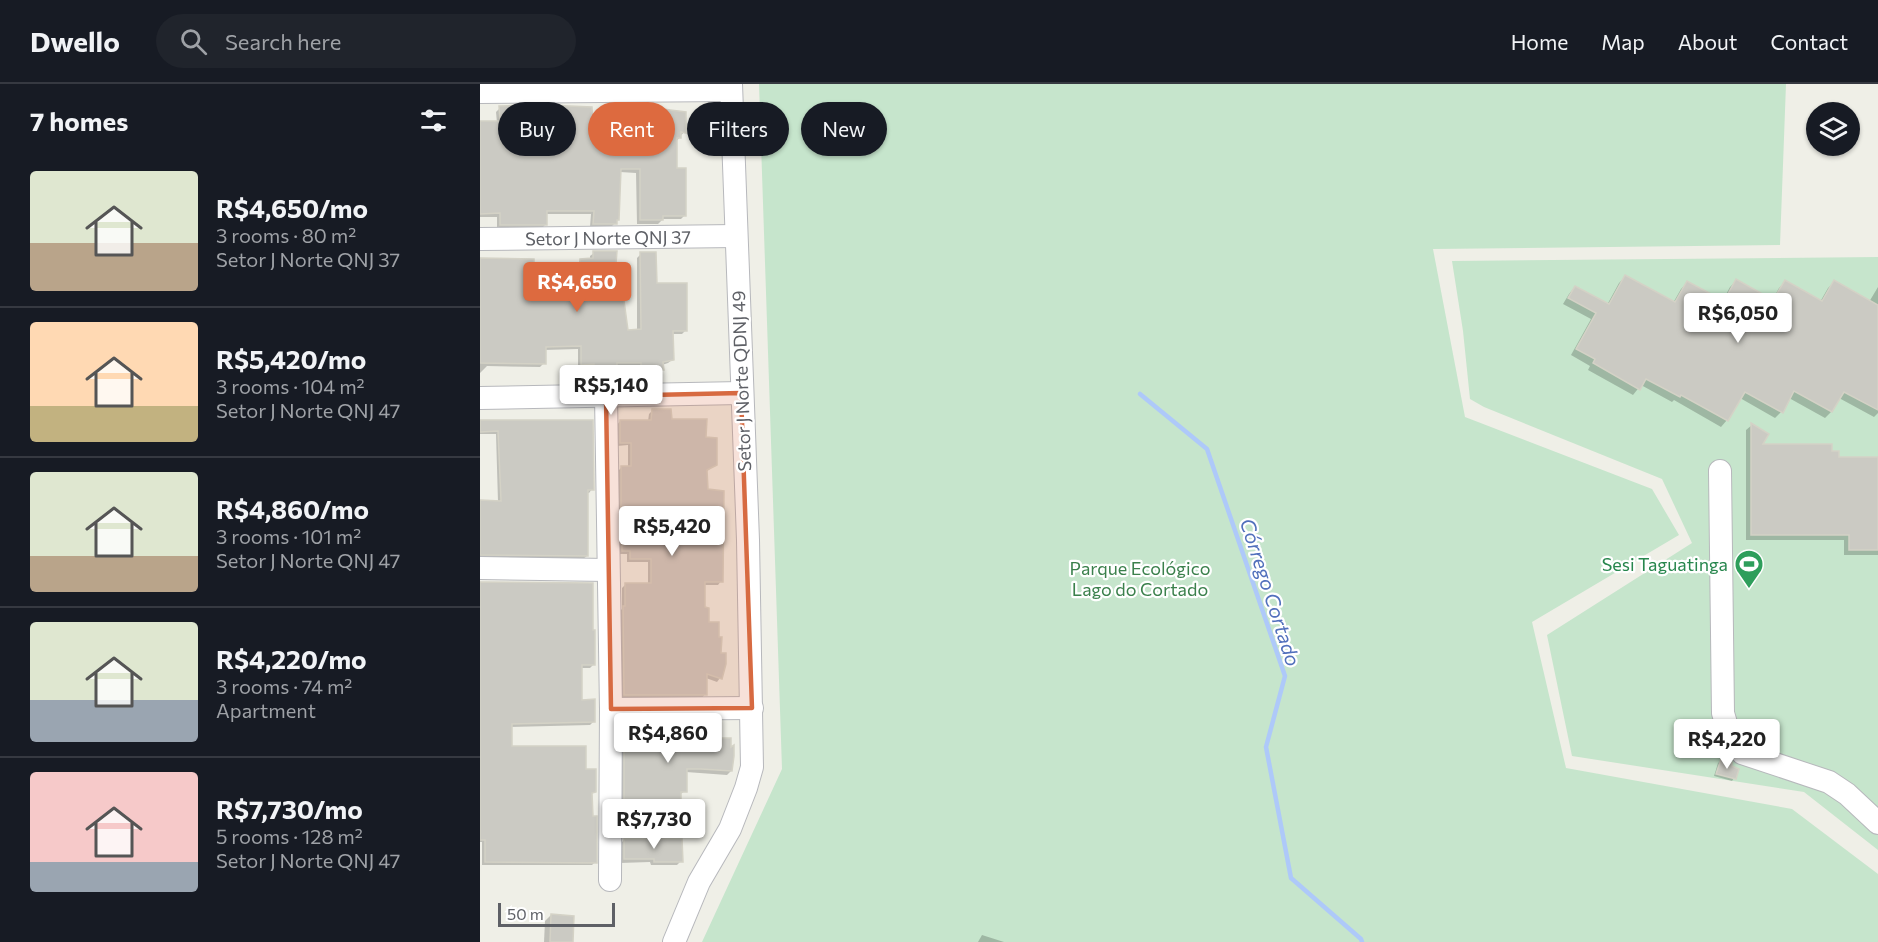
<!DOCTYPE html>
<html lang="en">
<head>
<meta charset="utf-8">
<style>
  :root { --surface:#171b24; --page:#20242c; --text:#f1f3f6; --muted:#9ea1a6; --line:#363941; --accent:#dd6a3f }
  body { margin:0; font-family:Commissioner,sans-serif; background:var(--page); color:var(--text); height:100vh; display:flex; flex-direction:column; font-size:22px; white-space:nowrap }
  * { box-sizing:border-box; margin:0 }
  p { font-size:20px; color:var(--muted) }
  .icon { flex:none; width:33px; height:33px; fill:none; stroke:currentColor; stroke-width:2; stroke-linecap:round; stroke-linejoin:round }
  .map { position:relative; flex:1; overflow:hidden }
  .details { display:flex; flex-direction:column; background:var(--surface); width:480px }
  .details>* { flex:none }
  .top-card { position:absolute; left:18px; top:18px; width:570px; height:54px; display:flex; gap:12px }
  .tools { position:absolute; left:1326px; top:18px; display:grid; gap:12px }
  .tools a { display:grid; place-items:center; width:54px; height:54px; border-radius:50%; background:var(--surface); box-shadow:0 2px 4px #0004; font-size:30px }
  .scale { position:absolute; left:18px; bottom:15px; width:117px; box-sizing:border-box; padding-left:6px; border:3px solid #5e6066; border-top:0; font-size:16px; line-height:21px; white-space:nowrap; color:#5e6066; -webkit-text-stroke:4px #fff; paint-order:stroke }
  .price { position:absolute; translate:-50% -51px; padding:0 14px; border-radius:6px; background:#fff; color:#222; font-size:20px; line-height:39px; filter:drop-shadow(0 2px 3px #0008) }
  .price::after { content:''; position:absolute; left:50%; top:36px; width:18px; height:14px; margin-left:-9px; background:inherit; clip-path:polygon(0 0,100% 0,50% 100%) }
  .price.current { background:var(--accent); color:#fff }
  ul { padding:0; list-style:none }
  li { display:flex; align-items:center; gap:18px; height:150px; padding:0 30px }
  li+li { border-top:2px solid var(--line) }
  li span { display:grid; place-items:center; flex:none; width:168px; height:120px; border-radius:6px; color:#555 }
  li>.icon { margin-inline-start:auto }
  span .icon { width:72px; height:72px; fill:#fffc; stroke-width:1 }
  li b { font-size:26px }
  h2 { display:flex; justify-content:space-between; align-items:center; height:72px; padding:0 30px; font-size:26px }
  .pill { padding:0 21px; border-radius:27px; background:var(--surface); box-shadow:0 2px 4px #0004; font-size:21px; line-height:54px }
  .pill.current { background:var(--accent); color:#fff }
  header { display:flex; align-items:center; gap:36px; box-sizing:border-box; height:84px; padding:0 30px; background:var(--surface); border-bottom:2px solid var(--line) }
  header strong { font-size:28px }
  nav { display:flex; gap:33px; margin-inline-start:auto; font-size:21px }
  .search { width:420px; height:54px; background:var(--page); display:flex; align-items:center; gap:15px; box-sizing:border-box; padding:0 21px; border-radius:33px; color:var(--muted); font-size:22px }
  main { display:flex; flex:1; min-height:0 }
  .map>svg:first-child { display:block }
</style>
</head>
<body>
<header>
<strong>Dwello</strong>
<div class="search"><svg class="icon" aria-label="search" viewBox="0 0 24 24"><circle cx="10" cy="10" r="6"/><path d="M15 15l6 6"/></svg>Search here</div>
<nav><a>Home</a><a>Map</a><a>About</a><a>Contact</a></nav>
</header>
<main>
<section class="details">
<h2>7 homes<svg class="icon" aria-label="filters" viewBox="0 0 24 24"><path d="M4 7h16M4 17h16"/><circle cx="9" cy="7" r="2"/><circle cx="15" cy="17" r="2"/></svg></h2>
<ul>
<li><span style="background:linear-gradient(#dfe7d0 60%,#b9a48a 0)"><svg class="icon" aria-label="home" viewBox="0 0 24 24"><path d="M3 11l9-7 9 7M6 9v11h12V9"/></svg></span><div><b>R$4,650/mo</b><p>3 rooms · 80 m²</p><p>Setor J Norte QNJ 37</p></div></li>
<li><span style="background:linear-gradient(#ffd9b3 70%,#c2b280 0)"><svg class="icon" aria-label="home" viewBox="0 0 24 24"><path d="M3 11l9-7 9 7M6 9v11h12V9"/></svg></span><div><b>R$5,420/mo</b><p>3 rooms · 104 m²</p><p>Setor J Norte QNJ 47</p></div></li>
<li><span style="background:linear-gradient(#dfe7d0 70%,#b9a48a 0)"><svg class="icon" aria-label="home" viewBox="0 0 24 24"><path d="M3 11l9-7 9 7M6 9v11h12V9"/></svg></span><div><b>R$4,860/mo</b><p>3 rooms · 101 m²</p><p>Setor J Norte QNJ 47</p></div></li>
<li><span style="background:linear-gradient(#dfe7d0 65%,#9aa5b1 0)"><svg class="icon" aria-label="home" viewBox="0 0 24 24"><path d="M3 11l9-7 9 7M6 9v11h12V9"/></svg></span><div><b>R$4,220/mo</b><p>3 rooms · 74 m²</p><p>Apartment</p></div></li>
<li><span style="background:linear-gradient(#f6c9c9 75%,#9aa5b1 0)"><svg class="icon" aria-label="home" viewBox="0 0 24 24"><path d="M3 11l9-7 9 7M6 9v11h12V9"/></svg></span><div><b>R$7,730/mo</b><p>5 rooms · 128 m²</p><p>Setor J Norte QNJ 47</p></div></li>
</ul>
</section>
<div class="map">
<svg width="1398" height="858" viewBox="0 0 1398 858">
  <rect width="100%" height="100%" fill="#efefe7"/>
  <g fill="#c6e5cc">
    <polygon points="279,0 1306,0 1300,161 953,165 985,333 1172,405 1199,451 1052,538 1086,684 1312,725 1398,790 1398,858 222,858 302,685"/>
    <polygon points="1398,173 1398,766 1324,708 1092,672 1067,551 1212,459 1182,395 1004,323 990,315 983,247 972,177"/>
  </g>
  <g fill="#0003">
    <polygon points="20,24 111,44 133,43 133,28 137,25 158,45 180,45 180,30 183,26 204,48 196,58 196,86 205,131 201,135 183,135 178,140 157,140 156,89 140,88 135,139 131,143 110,143 111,130 66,130 66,140 62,144 17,145 17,133 0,133 0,39 17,39 16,28"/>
    <polygon points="114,169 134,182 147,248 157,247 157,174 161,170 175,201 206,246 202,250 192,250 192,276 188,279 182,281 183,285 179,289 158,289 157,282 136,282 136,286 132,289 111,289 110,283 98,284 98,265 64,266 64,279 60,283 7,282 0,289 0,176 53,186 70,194 88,194 88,189 91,186 96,187 97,180 101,176 110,176 110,172"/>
    <polygon points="1145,193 1193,219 1201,205 1207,199 1242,218 1250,203 1256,197 1292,217 1299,204 1305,198 1340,218 1348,204 1354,198 1389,218 1398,203 1398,329 1394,333 1359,314 1351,328 1345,334 1309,314 1301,328 1295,334 1260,314 1247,336 1241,343 1194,316 1192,318 1161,301 1153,311 1108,286 1110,282 1091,271 1111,235 1083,220 1089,210 1095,203 1127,221 1139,199"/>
    <polygon points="173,326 224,355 236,380 226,388 226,407 241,497 238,501 223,501 223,524 240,594 237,598 226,594 225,610 222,614 141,614 140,527 142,525 142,504 146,500 168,501 168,478 147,478 147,470 139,470 139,457 142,454 166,454 166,432 138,432 138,387 141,384 148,384 148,361 137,362 137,341 140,337 168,337 169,330"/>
    <polygon points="111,337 112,405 109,409 106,409 107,472 103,475 0,474 0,418 18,418 16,350 0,350 0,338"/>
    <polygon points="1272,341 1281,362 1351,368 1358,374 1398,374 1398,471 1364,471 1364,456 1266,456 1266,346"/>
    <polygon points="0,498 114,580 110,584 100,584 101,617 113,638 110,641 30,643 30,663 105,686 114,708 110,712 115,778 112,781 2,781 2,758 0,758"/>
    <polygon points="145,640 209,645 212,642 250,665 251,687 247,691 206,688 205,707 199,711 200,735 196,739 141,735 141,644"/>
    <polygon points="1241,677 1254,694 1252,697 1234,692 1238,679"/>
    <polygon points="144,756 201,777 197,781 171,781 170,778 140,779 140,760"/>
    <polygon points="71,831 92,858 64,858 65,837"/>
    <polygon points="502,851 524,858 498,858"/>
  </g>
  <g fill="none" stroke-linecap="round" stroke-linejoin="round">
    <polyline stroke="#aec9f9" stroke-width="4.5" points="660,310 727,365 805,592 786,663 811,794 881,855 882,858"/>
  </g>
  <g fill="#cbcac3" stroke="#d4d2c6" stroke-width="1.5">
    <polygon points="66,21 112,23 113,42 137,41 137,23 159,23 159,44 183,43 183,25 206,28 206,49 201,48 201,54 197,54 197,84 206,84 206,132 183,132 183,136 160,136 160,85 141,85 139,136 137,136 137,140 113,140 114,127 67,127 67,141 20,141 20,129 0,130 0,37 20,37 19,22"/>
    <polygon points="113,167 137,167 136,180 139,180 148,246 161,245 160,168 176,168 177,199 207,199 207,247 193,247 194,276 183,278 184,286 161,286 161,279 137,279 137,286 114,286 114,280 101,281 101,262 66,263 66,280 0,279 0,174 54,175 54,184 67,184 71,192 92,192 91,184 99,187 100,175 113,174"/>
    <polygon points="1145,191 1195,218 1207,197 1244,217 1256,195 1293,216 1305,196 1342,217 1354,196 1398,221 1398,326 1364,308 1352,328 1314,307 1303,329 1265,308 1248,337 1201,311 1200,313 1166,295 1160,306 1113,279 1115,275 1096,265 1116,229 1088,214 1095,202 1129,220"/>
    <polygon points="172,325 191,325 192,335 227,335 226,353 237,354 237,381 227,386 228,405 244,407 243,498 225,498 225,523 229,524 229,538 239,538 239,553 242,553 241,569 246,569 246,580 242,595 227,590 227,611 144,611 143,522 145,522 145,499 171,499 171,475 150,475 150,467 142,467 142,452 169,452 169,429 141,429 141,382 151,382 151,359 140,359 140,336 171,336"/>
    <polygon points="0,336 113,336 114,406 108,406 108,472 0,471 0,416 21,417 18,347 0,348"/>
    <polygon points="1271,339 1289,350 1283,360 1352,360 1352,367 1359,367 1359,373 1398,373 1398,466 1369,466 1369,451 1271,451"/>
    <polygon points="0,498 113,499 113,546 115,546 115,581 102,581 102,616 115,615 115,638 32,640 32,662 106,662 106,685 116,685 116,708 112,709 113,732 117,732 117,779 5,778 5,756 0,756"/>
    <polygon points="144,638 192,638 211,644 211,640 216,638 233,638 234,654 251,654 251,663 254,661 254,672 252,687 221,685 207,685 207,708 201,708 201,736 144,732"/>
    <polygon points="1241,675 1252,678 1252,682 1259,685 1256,695 1236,690"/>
    <polygon points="144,755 202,755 203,778 174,778 174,775 144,775"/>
    <polygon points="71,830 94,832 93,858 70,858"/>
  </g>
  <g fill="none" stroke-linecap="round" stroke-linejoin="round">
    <g stroke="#b7b8bc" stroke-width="24">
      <g id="minor">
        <polyline points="0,8 251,6"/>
        <path id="s1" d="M0,155l256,-3"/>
        <polyline points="126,312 131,625 130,796"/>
        <polyline points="0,314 261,309"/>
        <polyline points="1240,387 1243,629 1250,653 1262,669 1349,698 1367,710 1398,739"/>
        <polyline points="0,484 128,486"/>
        <polyline points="131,625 272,624"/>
        <polyline points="194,858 219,798 250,745 266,704 272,683 268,456 251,0"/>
      </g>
    </g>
    <use href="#minor" stroke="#fff" stroke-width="22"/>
  </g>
  <path fill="#d76a41" fill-opacity="0.2" stroke="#d76a41" stroke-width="4.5" stroke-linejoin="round" d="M261,309l11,315 -141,1 -5,-313z"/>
  <defs>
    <g id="stadium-pin" transform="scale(1.5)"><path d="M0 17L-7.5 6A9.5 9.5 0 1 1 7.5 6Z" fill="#2e9e5b" stroke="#fff"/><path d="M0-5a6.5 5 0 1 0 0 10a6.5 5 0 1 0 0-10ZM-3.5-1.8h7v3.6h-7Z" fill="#fff"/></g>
  </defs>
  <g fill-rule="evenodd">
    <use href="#stadium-pin" x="1269" y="480"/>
  </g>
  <g text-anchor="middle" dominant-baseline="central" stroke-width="4.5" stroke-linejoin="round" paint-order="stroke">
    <g font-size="18" fill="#5e6066" stroke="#fff">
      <text stroke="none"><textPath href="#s1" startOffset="128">Setor J Norte QNJ 37</textPath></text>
      <text transform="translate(261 297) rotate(-92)">Setor J Norte QDNJ 49</text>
    </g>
    <g font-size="18" fill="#27864d" stroke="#fff" text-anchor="end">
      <text x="1248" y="480">Sesi Taguatinga</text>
    </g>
    <g font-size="18" fill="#3b804c" stroke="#fff">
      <text x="660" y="484">Parque Ecológico<tspan x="660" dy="21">Lago do Cortado</tspan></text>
    </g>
    <g font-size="20" font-style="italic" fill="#5170bc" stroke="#fff">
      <text transform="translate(791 508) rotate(72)">Córrego Cortado</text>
    </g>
  </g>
</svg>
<div class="tools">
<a><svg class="icon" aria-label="layers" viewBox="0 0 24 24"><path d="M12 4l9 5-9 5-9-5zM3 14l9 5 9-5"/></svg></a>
</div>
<div class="scale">50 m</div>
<b class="price current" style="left:97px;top:229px">R$4,650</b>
<b class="price" style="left:1258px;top:260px">R$6,050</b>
<b class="price" style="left:131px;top:332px">R$5,140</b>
<b class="price" style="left:192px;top:473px">R$5,420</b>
<b class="price" style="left:188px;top:680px">R$4,860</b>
<b class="price" style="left:1247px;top:686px">R$4,220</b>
<b class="price" style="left:174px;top:766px">R$7,730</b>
<div class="top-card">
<a class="pill">Buy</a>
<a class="pill current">Rent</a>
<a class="pill">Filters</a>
<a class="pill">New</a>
</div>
</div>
</main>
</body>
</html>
